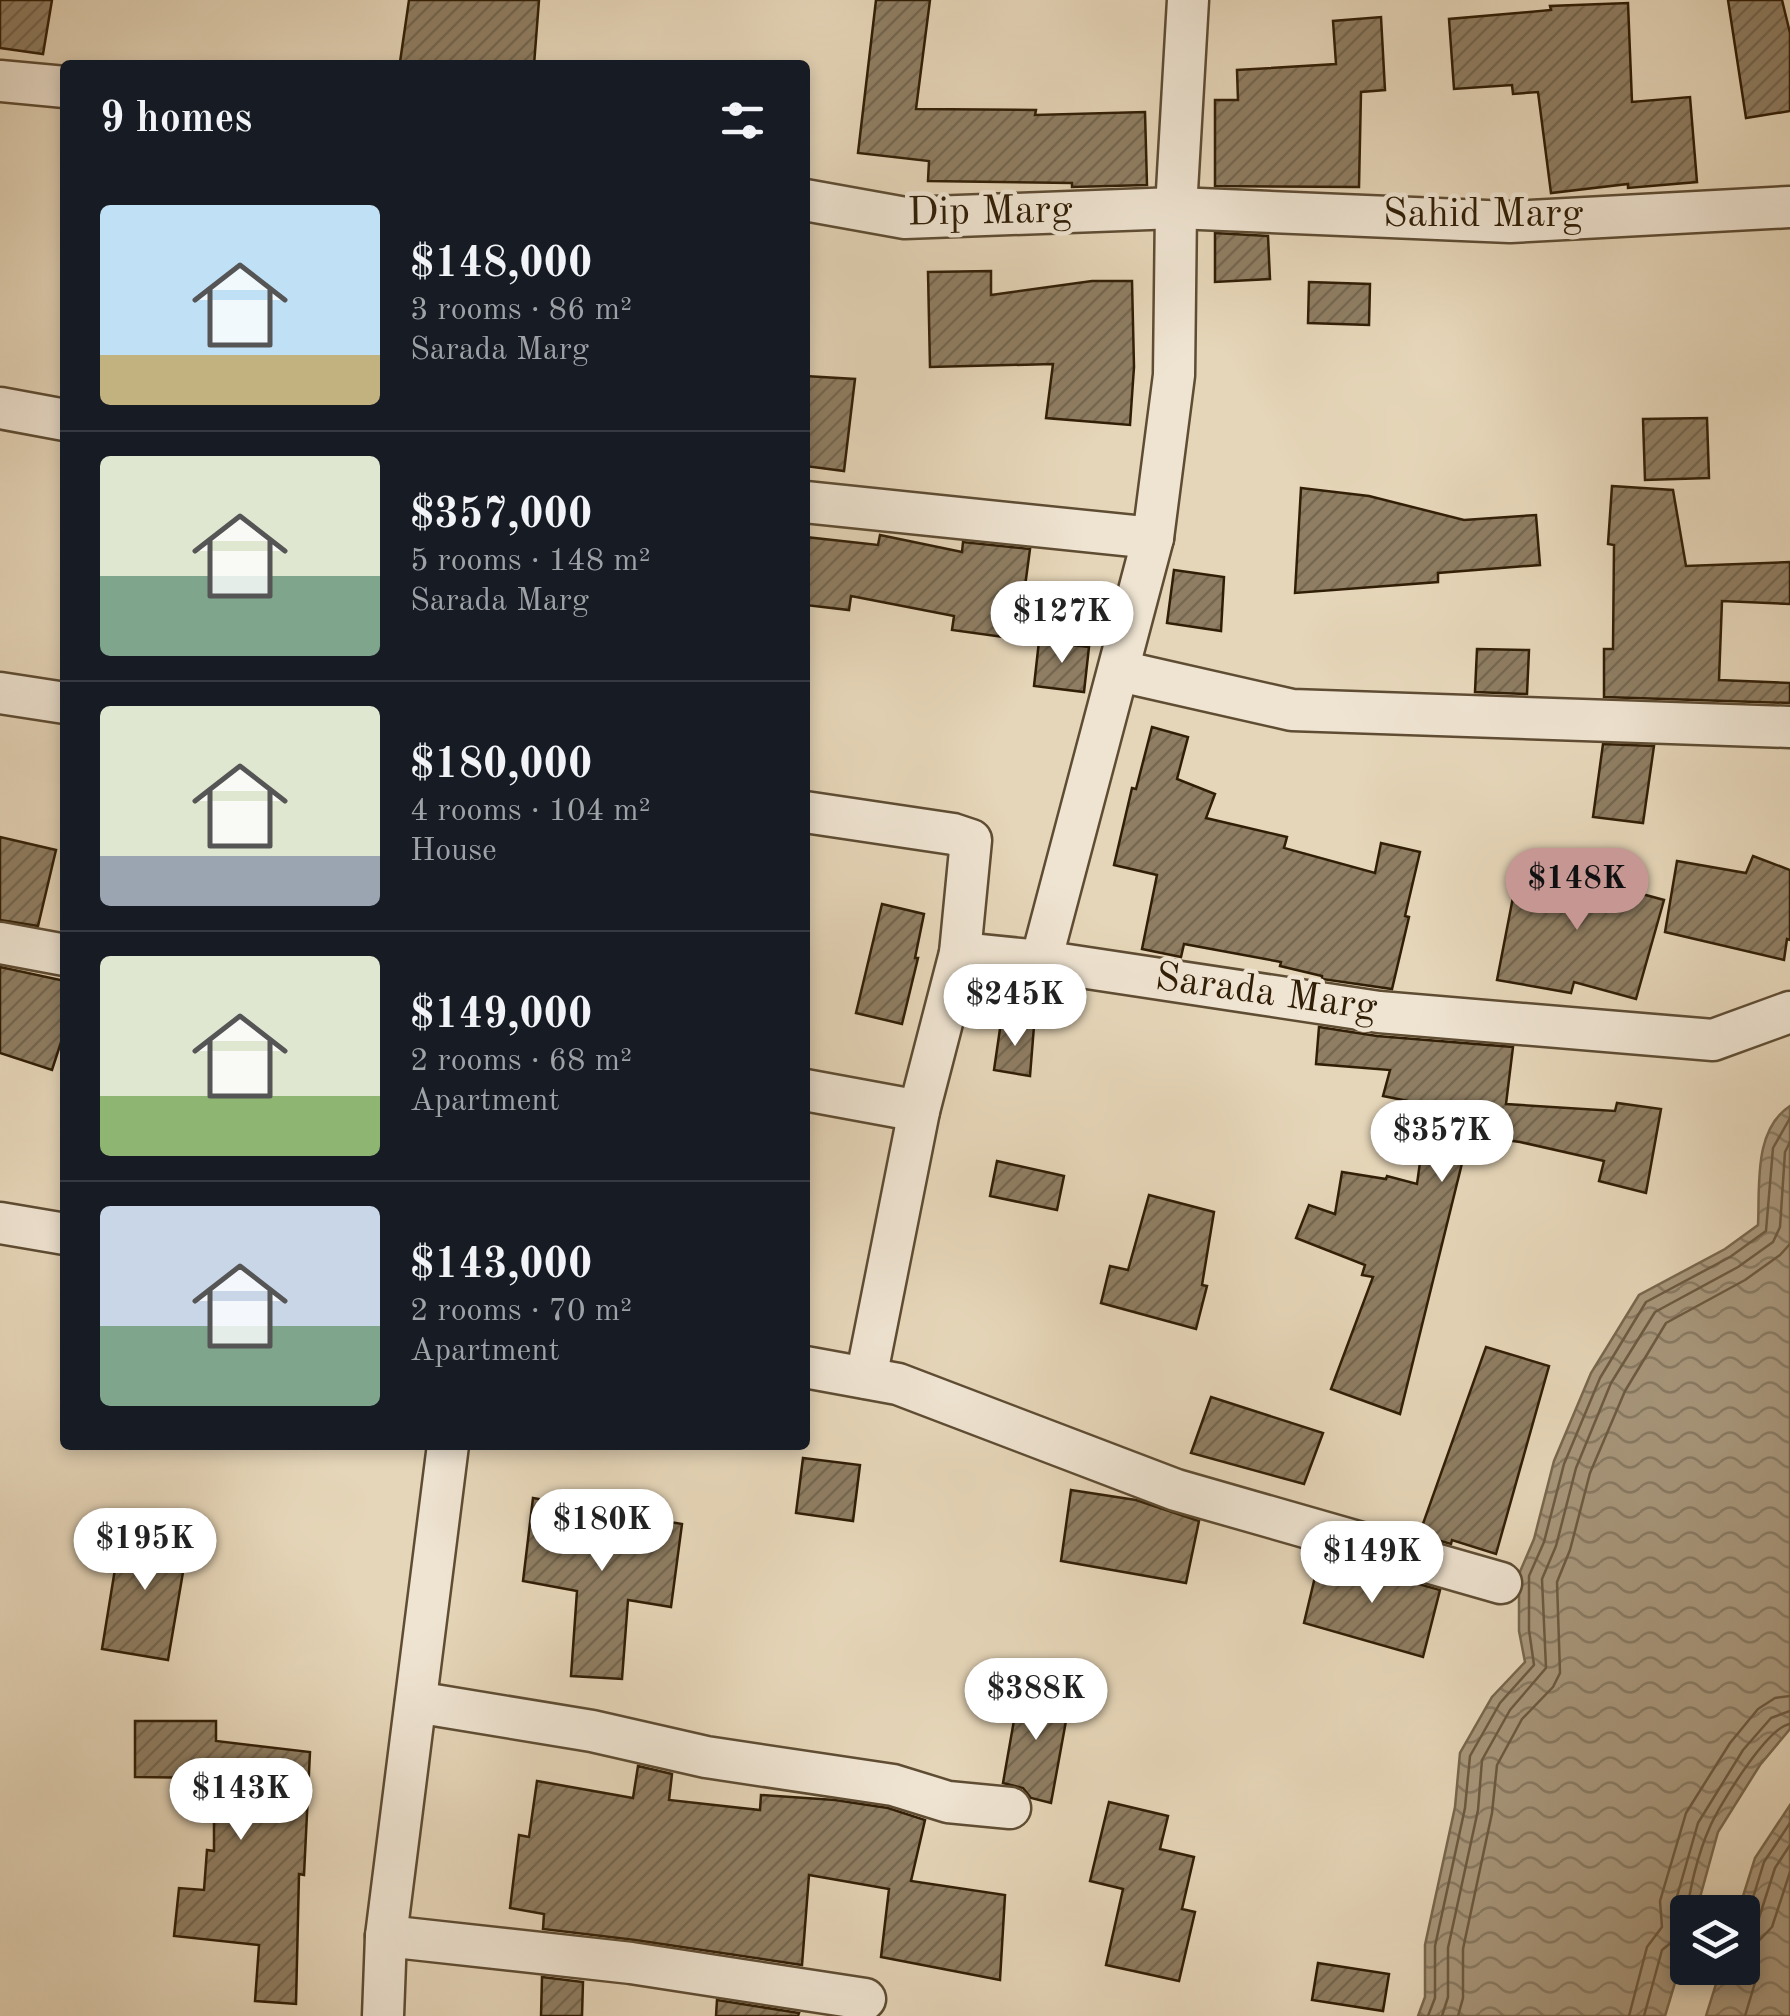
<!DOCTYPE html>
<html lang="en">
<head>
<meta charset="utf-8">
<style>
  :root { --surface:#171b24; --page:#20242c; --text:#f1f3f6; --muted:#9ea1a6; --line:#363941; --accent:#c59692 }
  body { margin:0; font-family:"Old Standard TT",serif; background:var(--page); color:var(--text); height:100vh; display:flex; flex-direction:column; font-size:38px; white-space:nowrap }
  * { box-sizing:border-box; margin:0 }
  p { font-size:32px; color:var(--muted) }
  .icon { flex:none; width:55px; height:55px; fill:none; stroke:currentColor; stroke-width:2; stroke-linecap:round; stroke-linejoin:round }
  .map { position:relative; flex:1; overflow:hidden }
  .side { position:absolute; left:60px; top:60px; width:750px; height:1390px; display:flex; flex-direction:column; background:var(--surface); border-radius:10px; box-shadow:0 5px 15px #0003 }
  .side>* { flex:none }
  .tools { position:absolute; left:1670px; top:1895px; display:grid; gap:20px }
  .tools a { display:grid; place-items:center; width:90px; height:90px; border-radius:10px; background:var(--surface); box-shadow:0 5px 15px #0003; font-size:50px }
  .price { position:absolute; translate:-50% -85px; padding:0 22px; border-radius:35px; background:#fff; color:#222; font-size:32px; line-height:65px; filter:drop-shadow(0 2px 5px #0008) }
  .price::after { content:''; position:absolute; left:50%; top:60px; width:30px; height:22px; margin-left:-15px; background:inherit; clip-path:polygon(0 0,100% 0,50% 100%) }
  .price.active { background:var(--accent); color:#111 }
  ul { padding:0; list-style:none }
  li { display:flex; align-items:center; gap:30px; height:250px; padding:0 40px }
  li+li { border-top:2px solid var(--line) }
  li span { display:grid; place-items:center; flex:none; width:280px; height:200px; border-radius:10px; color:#555 }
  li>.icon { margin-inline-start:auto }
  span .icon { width:120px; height:120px; fill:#fffc; stroke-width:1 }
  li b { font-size:42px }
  h2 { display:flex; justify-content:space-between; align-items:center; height:120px; padding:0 40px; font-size:42px }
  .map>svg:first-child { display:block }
</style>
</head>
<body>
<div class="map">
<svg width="1790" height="2016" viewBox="0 0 1790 2016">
  <defs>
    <pattern id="water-waves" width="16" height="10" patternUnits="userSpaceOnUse" patternTransform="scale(2.5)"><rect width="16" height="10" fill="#a8977c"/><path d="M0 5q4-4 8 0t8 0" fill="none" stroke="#897b64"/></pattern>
    <pattern id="building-hatch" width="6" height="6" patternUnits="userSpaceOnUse" patternTransform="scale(2.5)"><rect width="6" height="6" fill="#8f7e63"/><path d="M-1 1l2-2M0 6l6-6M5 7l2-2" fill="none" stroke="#756750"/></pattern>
  </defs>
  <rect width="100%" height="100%" fill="#e6d6b9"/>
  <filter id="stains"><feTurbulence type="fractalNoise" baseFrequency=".002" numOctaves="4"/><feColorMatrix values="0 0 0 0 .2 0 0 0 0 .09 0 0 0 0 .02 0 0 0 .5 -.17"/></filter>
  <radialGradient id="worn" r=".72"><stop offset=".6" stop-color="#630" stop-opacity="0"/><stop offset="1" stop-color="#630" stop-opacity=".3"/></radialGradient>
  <g fill="url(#water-waves)" stroke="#78674d" stroke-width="2.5">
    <path d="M1790,1106v623l-30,36 -42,67 -22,80h-8l-1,31 -22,73h-247l7,-19v-52l30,-138 5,-54 32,-56 33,-35 -6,-31v-57l15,-35 20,-78 37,-88 48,-78 86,-46 33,-24c2,-38 -5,-95 32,-119z"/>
    <polygon points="1790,1805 1790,2016 1706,2016 1721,1968 1742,1968 1742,1912 1738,1912 1755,1858"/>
  </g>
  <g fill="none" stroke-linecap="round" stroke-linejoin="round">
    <g stroke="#6c5a41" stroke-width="2.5">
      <path d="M1688,1915c-1,-21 12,-66 21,-86 9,-22 58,-102 81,-105"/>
      <polyline points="1742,1921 1748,1914 1764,1862 1790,1823"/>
      <polyline points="1742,1934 1758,1921 1775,1868 1790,1845"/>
      <polyline points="1428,2016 1435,1998 1435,1946 1465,1808 1470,1756 1500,1703 1534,1665 1529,1630 1529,1576 1544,1542 1564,1464 1600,1378 1646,1302 1730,1257 1766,1231 1773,1148 1790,1118"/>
      <polyline points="1442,2016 1448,1997 1448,1948 1478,1810 1482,1760 1510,1710 1546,1668 1542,1579 1556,1546 1576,1468 1611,1383 1655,1312 1738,1267 1773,1242 1780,1227 1785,1152 1790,1142"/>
      <polyline points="1458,2016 1463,1998 1463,1949 1492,1813 1497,1765 1522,1719 1553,1687 1560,1673 1557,1582 1570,1550 1590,1473 1625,1391 1666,1323 1745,1280 1780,1255 1790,1244"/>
      <polyline points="1629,2016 1647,1947 1662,1927 1660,1901 1686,1813 1730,1743 1758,1709 1775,1698 1790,1696"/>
      <polyline points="1644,2016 1662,1950 1683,1933 1674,1907 1698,1823 1743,1750 1771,1718 1790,1711"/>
      <polyline points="1745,2016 1757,1976 1752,1948 1772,1927 1790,1872"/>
    </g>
  </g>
  <g fill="url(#building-hatch)" stroke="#311e06" stroke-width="2.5">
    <polygon points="0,0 52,0 43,54 0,48"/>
    <polygon points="409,0 539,0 534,65 420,65 400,62"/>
    <polygon points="876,0 930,0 916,109 1036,110 1035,115 1145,112 1147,185 1072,187 1072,183 928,181 929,161 858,153"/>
    <polygon points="1728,0 1782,0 1790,33 1790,111 1746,118"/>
    <polygon points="1628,3 1632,102 1690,97 1697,182 1628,188 1628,184 1551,193 1538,92 1513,94 1512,85 1454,89 1449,19 1551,10 1550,6"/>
    <polygon points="1381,17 1385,90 1361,92 1359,187 1215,186 1215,100 1238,100 1237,70 1336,64 1333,21"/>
    <polygon points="1215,233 1268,236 1270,279 1215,282"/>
    <polygon points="991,271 991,295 1092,281 1132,281 1134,367 1130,425 1046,418 1053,364 930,367 928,272"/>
    <polygon points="1309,282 1370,284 1369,325 1308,323"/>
    <polygon points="805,376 855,379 844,471 805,466"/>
    <polygon points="1707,418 1709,478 1645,480 1643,419"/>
    <polygon points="1612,486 1673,490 1686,566 1790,562 1790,604 1722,601 1719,680 1790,683 1790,703 1604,697 1604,649 1613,649 1614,545 1608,544"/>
    <polygon points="1301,488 1369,496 1464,520 1536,515 1540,565 1438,573 1438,582 1295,593"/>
    <polygon points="880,535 962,552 963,542 1030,549 1018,639 952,630 954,616 851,596 849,610 805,605 805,537 878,545"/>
    <polygon points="1174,570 1224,577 1221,631 1167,623"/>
    <polygon points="1039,641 1089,647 1084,692 1034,686"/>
    <polygon points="1477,649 1529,650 1527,694 1475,692"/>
    <polygon points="1152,727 1188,737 1177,779 1215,794 1206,818 1287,837 1284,848 1375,873 1381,843 1420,852 1405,916 1409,917 1392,989 1322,979 1322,976 1280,966 1281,962 1184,944 1181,957 1142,949 1157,875 1114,865 1132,788 1136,789"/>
    <polygon points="1603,744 1654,746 1643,823 1593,817"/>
    <polygon points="0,837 56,850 38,926 0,920"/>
    <polygon points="1753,856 1790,870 1790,940 1787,939 1784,960 1665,932 1677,861 1746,873"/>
    <polygon points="1520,861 1664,900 1636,999 1574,982 1571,993 1497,980"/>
    <polygon points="882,904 924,914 915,958 918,958 902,1024 856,1013"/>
    <polygon points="0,967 65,981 65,1030 52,1070 0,1053"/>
    <polygon points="1001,1022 1034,1026 1030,1076 994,1070"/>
    <polygon points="1319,1027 1377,1036 1513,1047 1506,1104 1615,1111 1617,1103 1661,1109 1646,1193 1599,1181 1604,1161 1520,1142 1469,1135 1400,1414 1331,1389 1373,1277 1362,1275 1365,1265 1296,1238 1309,1205 1335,1214 1342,1172 1386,1179 1387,1176 1417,1184 1428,1105 1383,1096 1390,1070 1316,1064"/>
    <polygon points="997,1161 1064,1176 1057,1210 990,1196"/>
    <polygon points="1149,1195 1214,1212 1202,1285 1207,1286 1196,1329 1101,1303 1110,1266 1128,1270"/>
    <polygon points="1486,1347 1549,1366 1496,1554 1452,1540 1451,1544 1419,1535"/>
    <polygon points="1211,1397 1323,1433 1304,1484 1191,1453"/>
    <polygon points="803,1458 860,1465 853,1521 796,1513"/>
    <polygon points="1071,1490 1136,1500 1199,1521 1186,1583 1061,1561"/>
    <polygon points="533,1498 682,1524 671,1607 628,1600 622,1679 571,1676 577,1591 523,1581"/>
    <polygon points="122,1526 189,1537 168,1660 102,1649"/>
    <polygon points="1320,1556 1440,1590 1423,1657 1304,1623"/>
    <polygon points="1020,1686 1070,1699 1051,1803 1031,1798 1023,1788 1003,1783"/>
    <polygon points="135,1721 216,1721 216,1741 310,1752 304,1875 299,1874 296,2004 255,2001 259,1945 174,1936 179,1888 204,1890 207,1850 214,1851 214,1778 135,1777"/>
    <polygon points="638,1766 672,1774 669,1800 760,1810 761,1795 835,1800 888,1808 925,1820 911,1881 1005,1895 1000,1980 881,1957 889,1889 809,1875 802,1965 635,1940 543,1929 544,1914 510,1908 519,1835 529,1837 537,1781 633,1798"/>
    <polygon points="1109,1802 1168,1816 1160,1849 1194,1857 1182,1909 1195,1912 1179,1981 1106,1965 1123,1889 1090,1881"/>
    <polygon points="1318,1963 1389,1974 1383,2011 1312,2000"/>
    <polygon points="542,1977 583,1982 582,2016 541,2016"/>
    <polygon points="717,2000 799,2013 798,2016 716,2016"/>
  </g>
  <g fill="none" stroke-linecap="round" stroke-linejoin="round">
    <g stroke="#5e4c33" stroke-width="45">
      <g id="street">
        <polyline points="0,81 65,87"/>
        <polyline points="805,200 905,218 1176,208 1510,222 1790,207"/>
        <polyline points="0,408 65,420"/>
        <polyline points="805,502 1153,538"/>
        <polyline points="1120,671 1292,710 1790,727"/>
        <polyline points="0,693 65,703"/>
        <polyline points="805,812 953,834 971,840 960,953 919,1111 805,1090"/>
        <polyline points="0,943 65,955"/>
        <polyline points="960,953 1041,961 1379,1012 1713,1040 1790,1012"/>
        <polyline points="1041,961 1153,538 1174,375 1176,208 1188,0"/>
        <polyline points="0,1223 65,1234"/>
        <polyline points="805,1367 898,1384 1176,1490 1501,1583"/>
        <polyline points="866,1378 919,1111"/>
        <polyline points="416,1702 592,1731 706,1757 893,1785 948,1802 1010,1808"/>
        <polyline points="386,1936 631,1963 865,1999"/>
        <polyline points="383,2016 386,1936 448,1445"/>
      </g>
    </g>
    <use href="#street" stroke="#efe4d2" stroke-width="40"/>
  </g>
  <g text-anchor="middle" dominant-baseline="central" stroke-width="9" stroke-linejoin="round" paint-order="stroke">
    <g font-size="40" fill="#311e06" stroke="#efe4d2">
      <text transform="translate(990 213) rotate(-1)">Dip Marg</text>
      <text x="1483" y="216">Sahid Marg</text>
      <text transform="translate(1266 994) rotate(8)">Sarada Marg</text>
    </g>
  </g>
  <rect width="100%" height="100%" filter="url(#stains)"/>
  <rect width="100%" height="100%" fill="url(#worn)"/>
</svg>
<div class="tools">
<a><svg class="icon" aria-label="layers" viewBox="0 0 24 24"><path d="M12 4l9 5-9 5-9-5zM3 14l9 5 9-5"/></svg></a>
</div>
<b class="price" style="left:1062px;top:666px">$127K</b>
<b class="price active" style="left:1577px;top:933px">$148K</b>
<b class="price" style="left:1015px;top:1049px">$245K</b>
<b class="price" style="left:1442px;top:1185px">$357K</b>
<b class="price" style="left:602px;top:1574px">$180K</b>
<b class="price" style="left:145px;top:1593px">$195K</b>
<b class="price" style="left:1372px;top:1606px">$149K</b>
<b class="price" style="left:1036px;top:1743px">$388K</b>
<b class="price" style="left:241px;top:1843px">$143K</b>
<section class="side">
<h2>9 homes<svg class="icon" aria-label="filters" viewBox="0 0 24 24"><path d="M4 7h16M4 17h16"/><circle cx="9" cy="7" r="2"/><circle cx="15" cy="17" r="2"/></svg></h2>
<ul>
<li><span style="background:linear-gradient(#bfe0f5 75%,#c2b280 0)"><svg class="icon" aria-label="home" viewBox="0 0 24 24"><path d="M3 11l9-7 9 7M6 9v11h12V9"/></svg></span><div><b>$148,000</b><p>3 rooms · 86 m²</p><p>Sarada Marg</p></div></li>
<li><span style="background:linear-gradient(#dfe7d0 60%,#7fa58c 0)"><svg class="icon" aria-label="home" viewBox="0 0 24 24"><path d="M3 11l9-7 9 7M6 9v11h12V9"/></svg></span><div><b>$357,000</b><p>5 rooms · 148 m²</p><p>Sarada Marg</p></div></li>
<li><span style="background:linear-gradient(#dfe7d0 75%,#9aa5b1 0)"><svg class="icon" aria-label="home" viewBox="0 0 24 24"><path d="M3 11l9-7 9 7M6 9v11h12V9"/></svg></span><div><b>$180,000</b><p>4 rooms · 104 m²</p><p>House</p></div></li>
<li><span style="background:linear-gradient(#dfe7d0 70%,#8fb573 0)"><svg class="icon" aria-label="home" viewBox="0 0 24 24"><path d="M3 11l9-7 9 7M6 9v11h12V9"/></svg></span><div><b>$149,000</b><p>2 rooms · 68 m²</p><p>Apartment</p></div></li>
<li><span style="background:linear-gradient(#c9d6e8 60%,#7fa58c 0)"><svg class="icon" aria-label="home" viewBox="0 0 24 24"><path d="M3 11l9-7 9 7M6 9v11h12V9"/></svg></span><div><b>$143,000</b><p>2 rooms · 70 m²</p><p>Apartment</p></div></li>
</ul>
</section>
</div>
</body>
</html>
